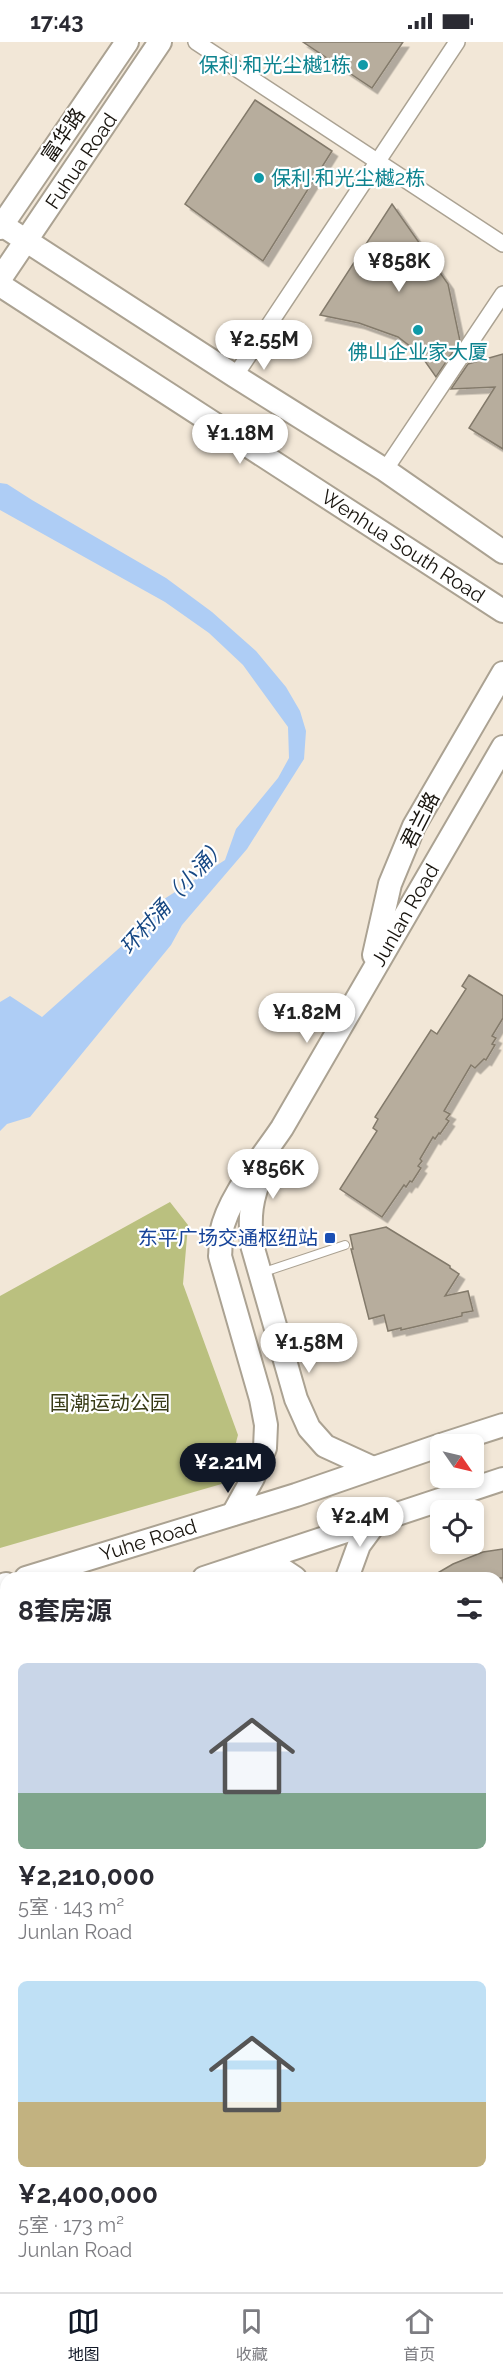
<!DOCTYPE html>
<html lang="zh">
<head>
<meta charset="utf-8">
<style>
  :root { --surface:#fff; --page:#f7f7f7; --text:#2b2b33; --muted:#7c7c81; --line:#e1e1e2; --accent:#111827 }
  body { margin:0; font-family:Raleway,"Noto Sans SC",sans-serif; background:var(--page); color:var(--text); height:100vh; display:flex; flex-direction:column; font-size:22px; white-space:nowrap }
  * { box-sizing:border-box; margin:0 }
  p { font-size:20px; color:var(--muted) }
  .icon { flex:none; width:33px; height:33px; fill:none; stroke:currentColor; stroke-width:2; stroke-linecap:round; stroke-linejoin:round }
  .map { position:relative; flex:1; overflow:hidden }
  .panel { position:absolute; left:0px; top:1530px; width:504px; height:720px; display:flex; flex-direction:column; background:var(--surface); border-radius:18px 18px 0 0; box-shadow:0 3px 9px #0003 }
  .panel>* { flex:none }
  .needle { width:39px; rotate:124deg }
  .tools { position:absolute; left:430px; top:1392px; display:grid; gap:12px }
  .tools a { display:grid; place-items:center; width:54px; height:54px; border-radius:9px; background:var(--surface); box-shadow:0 3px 9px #0003; font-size:30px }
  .price { position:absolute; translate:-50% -51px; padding:0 14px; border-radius:21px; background:#fff; color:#222; font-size:20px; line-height:39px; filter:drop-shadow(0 2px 3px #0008) }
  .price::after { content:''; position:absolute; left:50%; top:36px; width:18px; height:14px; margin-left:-9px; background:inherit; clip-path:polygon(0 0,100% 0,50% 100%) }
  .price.selected { background:var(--accent); color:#fff }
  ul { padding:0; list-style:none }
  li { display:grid; align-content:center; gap:12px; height:318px; padding:0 18px }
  li span { display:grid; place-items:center; height:186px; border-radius:9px; color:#555 }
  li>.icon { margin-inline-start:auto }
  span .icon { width:108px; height:108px; fill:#fffc; stroke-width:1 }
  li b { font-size:26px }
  h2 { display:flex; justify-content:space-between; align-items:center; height:72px; padding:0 18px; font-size:26px }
  .status { display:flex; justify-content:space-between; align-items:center; height:42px; padding:0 30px; background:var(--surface); direction:ltr }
  .status svg { height:16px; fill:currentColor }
  .menu { display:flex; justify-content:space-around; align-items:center; height:84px; border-top:2px solid var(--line); background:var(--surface); font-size:16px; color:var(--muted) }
  .menu a { display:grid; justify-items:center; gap:3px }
  .menu .selected { color:var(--accent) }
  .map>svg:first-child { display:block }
</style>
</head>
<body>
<div class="status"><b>17:43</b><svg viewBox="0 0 49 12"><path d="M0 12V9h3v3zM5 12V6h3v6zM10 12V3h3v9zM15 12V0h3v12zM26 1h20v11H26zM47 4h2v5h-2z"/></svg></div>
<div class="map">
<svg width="503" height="2250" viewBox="0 0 503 2250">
  <defs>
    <filter id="shadow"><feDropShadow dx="5.5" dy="5.5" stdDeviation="0" flood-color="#0004"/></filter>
  </defs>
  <rect width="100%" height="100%" fill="#f2e7d7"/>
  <g fill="#bac07f">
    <polygon points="170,1160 188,1183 183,1242 238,1393 225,1441 0,1506 0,1254"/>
    <polygon points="6,2198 6,2244 120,2244 96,2250 0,2250 0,2200"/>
  </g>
  <g fill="#aecdf5">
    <polygon points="0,441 7,442 32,458 166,536 212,570 256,609 286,645 300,669 306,689 304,717 247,807 182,883 171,903 30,1075 7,1082 0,1089 0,960 10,954 42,975 153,876 161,859 225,818 236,787 278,736 289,716 288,685 243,623 209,591 165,560 0,468"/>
    <polygon points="154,2244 310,2244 271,2250 136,2250"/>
  </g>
  <g fill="#b7ad9d" stroke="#837a6b" stroke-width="1.5" filter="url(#shadow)">
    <polygon points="303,0 403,0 372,46"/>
    <polygon points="255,58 332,109 263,219 185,162"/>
    <polygon points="392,162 448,242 460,299 436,335 420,312 398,295 359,281 320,273"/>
    <polygon points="503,312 503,407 469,386 495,345 451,347 468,322"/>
    <polygon points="469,933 503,954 503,976 492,994 496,996 492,1002 495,1003 486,1018 484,1017 475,1026 471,1023 444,1069 450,1072 446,1077 449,1079 440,1092 439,1091 435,1097 433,1095 420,1117 422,1119 418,1124 421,1126 412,1140 410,1139 406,1145 404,1143 382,1175 340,1147 377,1089 373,1086 378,1077 375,1075 431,988 437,992 466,947 462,944"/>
    <polygon points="386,1185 450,1224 450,1226 459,1232 445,1254 468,1249 473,1269 462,1271 462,1274 401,1288 401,1286 388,1289 384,1273 369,1277 351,1207 353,1207 350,1193"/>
    <polygon points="503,1507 503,1536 429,1536 453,1522 483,1510"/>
  </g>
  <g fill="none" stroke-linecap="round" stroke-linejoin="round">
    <g stroke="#aba292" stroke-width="10">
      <polyline id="lane" points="261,1231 345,1203"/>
    </g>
    <g stroke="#aba292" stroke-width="18">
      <g id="street">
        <polyline points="196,0 503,202"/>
        <polyline points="235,334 457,0"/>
        <polyline points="385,428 503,252"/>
      </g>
    </g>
    <g stroke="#aba292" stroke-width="26">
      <g id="secondary">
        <polyline points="2,183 235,334 385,428 503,510"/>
        <polyline points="0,186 127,0"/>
        <polyline points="0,237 160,0"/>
        <polyline points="0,243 503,569"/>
        <polyline points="374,913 390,842 414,784 503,631"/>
        <path d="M262,1131c-11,26 -13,43 -10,72l44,154 13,29 16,18 48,22"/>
        <polyline points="444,1402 503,1383"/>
        <path d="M233,1472l20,-36 12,-30 1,-23 -5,-26 -41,-143c1,-8 0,-16 1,-23 7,-36 41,-75 61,-105l221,-381"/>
        <polyline points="256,1520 283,1528 295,1536"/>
        <polyline points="26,1536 296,1453 441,1403"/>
        <polyline points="204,1536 503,1437"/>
        <polyline points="347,1536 359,1503 376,1480"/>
        <polyline points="0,1544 6,1542"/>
        <polyline points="0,1600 6,1598"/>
        <polyline points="498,1982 503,1980"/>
        <polyline points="498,2030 503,2045"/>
        <polyline points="498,2114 503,2131"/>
        <polyline points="0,2143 6,2142"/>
      </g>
    </g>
    <use href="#lane" stroke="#fff" stroke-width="8"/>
    <use href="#street" stroke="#fff" stroke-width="15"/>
    <use href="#secondary" stroke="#fff" stroke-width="22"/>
  </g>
  <g fill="#0f9aa8" stroke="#fff" stroke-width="2">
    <circle cx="363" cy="23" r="6"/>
    <circle cx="259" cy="136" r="6"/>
    <circle cx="418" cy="288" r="6"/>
  </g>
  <rect fill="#1a4fb4" stroke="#fff" stroke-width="2" x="324" y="1190" width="12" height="12" rx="3"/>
  <g text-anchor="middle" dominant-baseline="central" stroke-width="4.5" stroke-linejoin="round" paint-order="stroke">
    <g font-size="20" fill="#0d838f" stroke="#fff" text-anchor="end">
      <text x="351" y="23">保利·和光尘樾1栋</text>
      <text x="271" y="136" text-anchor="start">保利·和光尘樾2栋</text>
      <text x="418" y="310" text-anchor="middle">佛山企业家大厦</text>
    </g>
    <g font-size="20" fill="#18140e" stroke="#fff">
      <text transform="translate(63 93) rotate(-56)">富华路</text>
      <text transform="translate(81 119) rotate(-56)">Fuhua Road</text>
      <text transform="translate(403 504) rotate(33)">Wenhua South Road</text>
      <text transform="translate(420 778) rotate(-63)">君兰路</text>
      <text transform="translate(405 873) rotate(-60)">Junlan Road</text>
      <text transform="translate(148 1498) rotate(-17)">Yuhe Road</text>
    </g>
    <g font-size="20" fill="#164399" stroke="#fff" text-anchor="end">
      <text x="318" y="1196">东平广场交通枢纽站</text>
    </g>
    <g font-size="20" fill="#383b16" stroke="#fff">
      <text x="110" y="1361">国潮运动公园</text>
    </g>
    <g font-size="21" font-style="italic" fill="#174883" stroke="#fff">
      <text transform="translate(173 854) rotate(-48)">环村涌（小涌）</text>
    </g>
  </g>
</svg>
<div class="tools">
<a><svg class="needle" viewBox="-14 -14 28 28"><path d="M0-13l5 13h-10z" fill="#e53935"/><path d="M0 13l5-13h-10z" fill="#7c7c81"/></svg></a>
<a><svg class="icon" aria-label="locate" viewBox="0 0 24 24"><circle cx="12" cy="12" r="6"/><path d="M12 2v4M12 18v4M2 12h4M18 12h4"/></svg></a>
</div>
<b class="price" style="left:399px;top:251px">¥858K</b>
<b class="price" style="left:264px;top:329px">¥2.55M</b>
<b class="price" style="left:240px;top:423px">¥1.18M</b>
<b class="price" style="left:307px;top:1002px">¥1.82M</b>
<b class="price" style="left:273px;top:1158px">¥856K</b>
<b class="price" style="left:309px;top:1332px">¥1.58M</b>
<b class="price selected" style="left:228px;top:1452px">¥2.21M</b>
<b class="price" style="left:360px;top:1506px">¥2.4M</b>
<section class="panel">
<h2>8套房源<svg class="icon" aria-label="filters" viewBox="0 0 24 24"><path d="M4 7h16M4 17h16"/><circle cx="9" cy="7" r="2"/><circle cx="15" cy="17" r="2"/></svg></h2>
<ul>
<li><span style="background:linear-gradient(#c9d6e8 70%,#7fa58c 0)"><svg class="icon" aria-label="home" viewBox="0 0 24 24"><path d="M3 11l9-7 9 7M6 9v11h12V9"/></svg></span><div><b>¥2,210,000</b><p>5室 · 143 m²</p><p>Junlan Road</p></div></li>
<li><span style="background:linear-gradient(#bfe0f5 65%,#c2b280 0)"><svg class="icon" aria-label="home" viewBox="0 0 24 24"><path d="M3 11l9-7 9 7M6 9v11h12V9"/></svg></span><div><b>¥2,400,000</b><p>5室 · 173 m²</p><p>Junlan Road</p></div></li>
</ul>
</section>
</div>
<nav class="menu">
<a class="selected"><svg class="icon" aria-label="map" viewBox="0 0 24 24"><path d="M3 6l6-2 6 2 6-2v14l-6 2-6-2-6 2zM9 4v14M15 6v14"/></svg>地图</a>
<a><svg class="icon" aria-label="saved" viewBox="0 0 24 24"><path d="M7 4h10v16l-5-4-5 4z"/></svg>收藏</a>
<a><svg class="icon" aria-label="home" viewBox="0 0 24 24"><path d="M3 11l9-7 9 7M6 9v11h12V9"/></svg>首页</a>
</nav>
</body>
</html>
